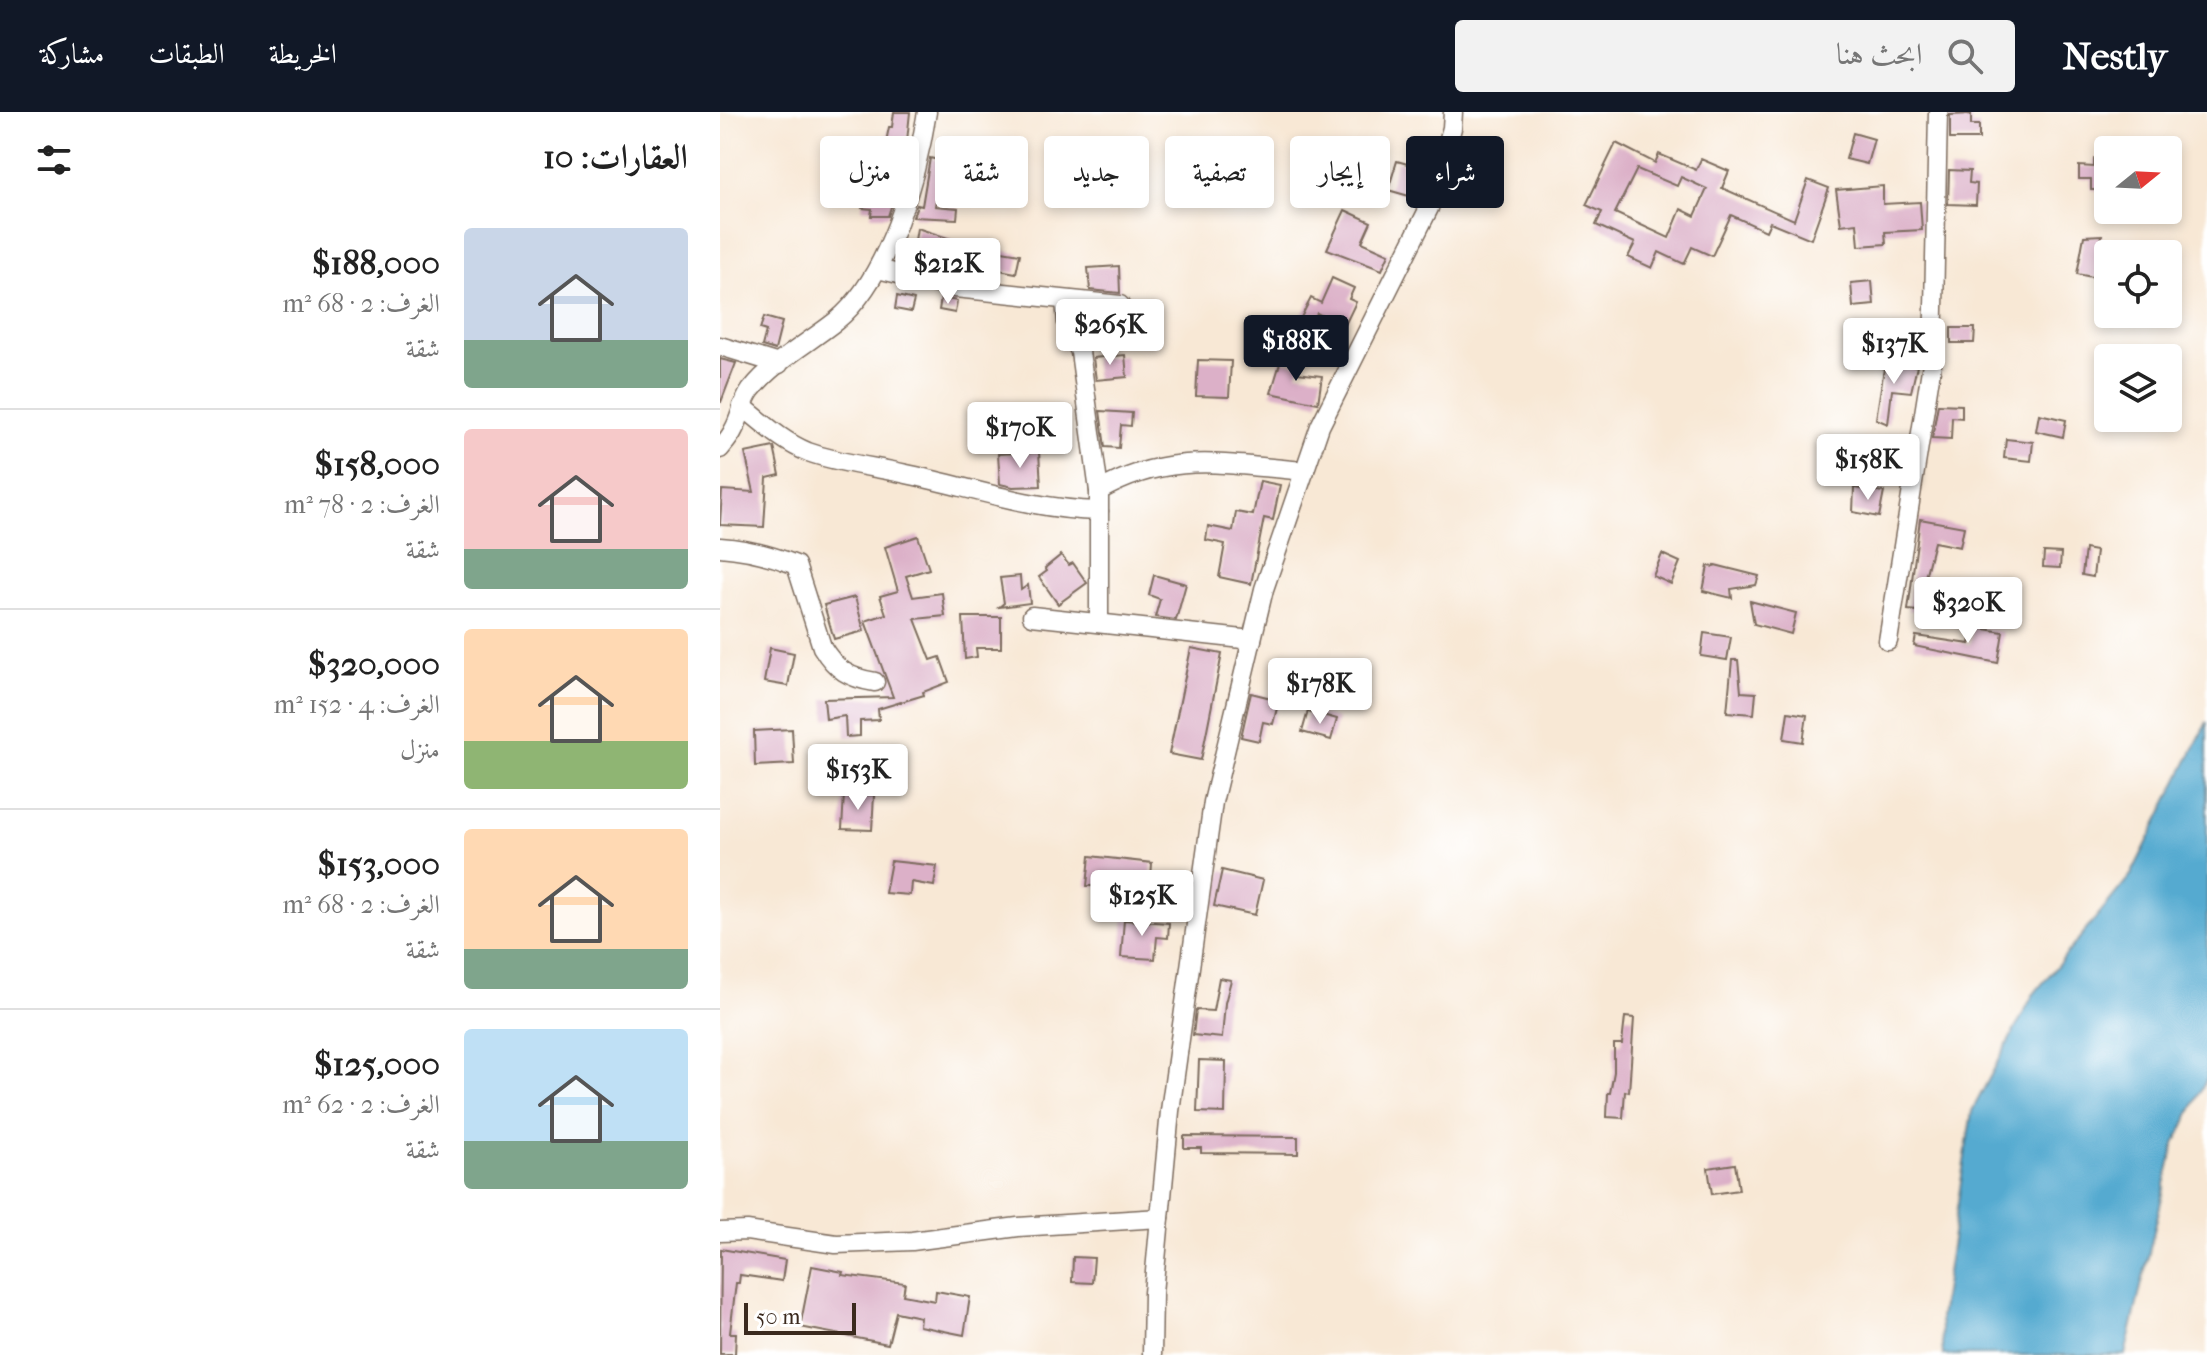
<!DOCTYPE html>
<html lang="ar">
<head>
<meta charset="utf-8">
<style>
  :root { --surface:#fff; --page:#f2f2f2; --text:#222; --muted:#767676; --line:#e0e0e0; --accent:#111827 }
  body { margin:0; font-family:"IM FELL French Canon",Amiri,serif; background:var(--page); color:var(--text); direction:rtl; height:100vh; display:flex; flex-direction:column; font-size:30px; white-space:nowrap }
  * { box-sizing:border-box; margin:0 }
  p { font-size:26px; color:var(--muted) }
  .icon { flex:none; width:44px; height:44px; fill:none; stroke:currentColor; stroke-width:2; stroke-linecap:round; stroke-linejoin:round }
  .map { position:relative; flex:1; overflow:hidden; direction:ltr }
  .details { display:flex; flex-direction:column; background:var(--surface); width:720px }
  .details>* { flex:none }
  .guide { position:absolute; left:24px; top:24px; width:760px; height:72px; direction:rtl; display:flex; gap:16px }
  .needle { width:52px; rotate:72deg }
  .fabs { position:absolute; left:1374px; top:24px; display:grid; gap:16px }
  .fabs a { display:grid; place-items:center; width:88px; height:88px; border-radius:8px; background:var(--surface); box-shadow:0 4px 12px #0003; font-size:40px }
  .scale { position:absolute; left:24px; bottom:20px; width:112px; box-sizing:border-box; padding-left:8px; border:4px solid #3b2a1e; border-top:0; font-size:22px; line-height:28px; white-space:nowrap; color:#3b2a1e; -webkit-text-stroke:6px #fff; paint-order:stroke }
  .price { position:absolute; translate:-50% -68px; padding:0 18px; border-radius:8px; background:#fff; color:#222; font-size:26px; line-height:52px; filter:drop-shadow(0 2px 4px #0008) }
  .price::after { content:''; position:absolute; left:50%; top:48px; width:24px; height:18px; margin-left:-12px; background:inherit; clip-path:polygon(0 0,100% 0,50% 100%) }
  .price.current { background:var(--accent); color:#fff }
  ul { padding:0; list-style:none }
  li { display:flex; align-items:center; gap:24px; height:200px; padding:0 32px }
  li+li { border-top:2px solid var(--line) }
  li span { display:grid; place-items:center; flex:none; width:224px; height:160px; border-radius:8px; color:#555 }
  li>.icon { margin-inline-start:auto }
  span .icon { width:96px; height:96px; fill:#fffc; stroke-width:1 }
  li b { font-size:34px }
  h2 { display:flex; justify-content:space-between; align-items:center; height:96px; padding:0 32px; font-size:34px }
  .chip { padding:0 28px; border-radius:8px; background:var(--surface); box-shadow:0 4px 12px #0003; font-size:28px; line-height:72px }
  .chip.current { background:var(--accent); color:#fff }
  header { display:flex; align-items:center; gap:48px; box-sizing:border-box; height:112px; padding:0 40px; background:var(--accent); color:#fff }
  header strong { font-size:38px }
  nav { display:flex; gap:44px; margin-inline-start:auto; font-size:28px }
  .search { width:560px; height:72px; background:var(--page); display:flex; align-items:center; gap:20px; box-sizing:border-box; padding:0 28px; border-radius:8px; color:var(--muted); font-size:30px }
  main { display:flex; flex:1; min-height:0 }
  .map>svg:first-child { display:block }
</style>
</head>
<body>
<header>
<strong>Nestly</strong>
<div class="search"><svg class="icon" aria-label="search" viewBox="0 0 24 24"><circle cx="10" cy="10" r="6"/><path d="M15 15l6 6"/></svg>ابحث هنا</div>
<nav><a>الخريطة</a><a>الطبقات</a><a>مشاركة</a></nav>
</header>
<main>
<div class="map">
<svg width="1487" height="1243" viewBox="0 0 1487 1243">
  <rect width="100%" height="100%" fill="#fff"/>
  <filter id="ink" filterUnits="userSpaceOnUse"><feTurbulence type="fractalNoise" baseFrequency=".0125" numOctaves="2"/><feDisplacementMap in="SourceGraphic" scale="16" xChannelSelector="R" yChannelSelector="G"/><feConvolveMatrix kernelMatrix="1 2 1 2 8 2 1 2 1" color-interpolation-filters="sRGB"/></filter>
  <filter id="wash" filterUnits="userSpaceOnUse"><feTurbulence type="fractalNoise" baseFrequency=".006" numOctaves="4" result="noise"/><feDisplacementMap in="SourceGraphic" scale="32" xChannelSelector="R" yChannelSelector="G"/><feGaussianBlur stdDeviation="1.8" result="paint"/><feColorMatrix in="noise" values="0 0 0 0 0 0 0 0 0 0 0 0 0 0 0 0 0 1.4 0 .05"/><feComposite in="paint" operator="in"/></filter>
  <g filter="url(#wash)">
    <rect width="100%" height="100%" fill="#f8e8d5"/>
    <polygon fill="#54aad0" stroke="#486a77" stroke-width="2" points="1487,610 1487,966 1454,1034 1405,1243 1223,1243 1220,1206 1252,999 1313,883 1411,763"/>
    <g id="blocks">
      <g fill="#dcb0c8" fill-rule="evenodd">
        <polygon points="174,0 190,0 185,48 182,49 179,70 168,104 151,104 152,97 142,96 147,64 163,67 167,25 169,15 172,15"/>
        <polygon points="1251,2 1251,13 1259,13 1259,27 1230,27 1230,3"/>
        <polygon points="1133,21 1154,27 1147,52 1126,47"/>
        <path d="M896,31l39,20 4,-9 37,16 5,-11 28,12 -7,17 72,32 14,-40 21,8 -18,51 -41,-17 -4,9 -35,-16 -19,41 -20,-9 -8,17 -25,-12 -7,16 -24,-11 7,-14 -39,-18 6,-13 -16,-7zM917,57l40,17 4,-9 26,12 -12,27 -14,-7 -12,29 -54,-25z"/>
        <polygon points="210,46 222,49 215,94 238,96 237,107 193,105 197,93 202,94"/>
        <polygon points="1374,47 1388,47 1388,78 1371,78 1371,67 1359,67 1359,54 1374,55"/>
        <polygon points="677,49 698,55 689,84 668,78"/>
        <polygon points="1229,58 1250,59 1249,71 1257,72 1256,93 1228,92"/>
        <polygon points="1163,74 1163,92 1200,90 1202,118 1165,120 1166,132 1139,134 1137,111 1121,113 1116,78"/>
        <polygon points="625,98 651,110 642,130 669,142 662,158 607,137"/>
        <polygon points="197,116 252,134 244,156 225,149 223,161 191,153"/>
        <polygon points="1382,123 1377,166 1357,162 1364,124"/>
        <polygon points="282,139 300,142 296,161 279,158"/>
        <polygon points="399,154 400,181 370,178 368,156"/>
        <polygon points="612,166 634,176 629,187 636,190 624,215 597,201 587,221 576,215 591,186 601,191"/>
        <polygon points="1152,169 1154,193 1133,195 1131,171"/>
        <polygon points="177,184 194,188 191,200 175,197"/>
        <polygon points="221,186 237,189 235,201 219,198"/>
        <polygon points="44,205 62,210 55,238 42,234 46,219 40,217"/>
        <polygon points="1231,216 1255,216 1254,231 1231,231"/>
        <polygon points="405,243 407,265 376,268 373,246"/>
        <polygon points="0,247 16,251 1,290 0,290"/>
        <polygon points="478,248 511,249 509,285 476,284"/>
        <polygon points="561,248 580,253 577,261 602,264 598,291 551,281"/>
        <polygon points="1165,250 1197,254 1191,280 1172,278 1168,312 1156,307"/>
        <polygon points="1218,292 1242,293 1242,306 1232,305 1231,327 1212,326"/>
        <polygon points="380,299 412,301 411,314 401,313 399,336 385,335"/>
        <polygon points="1319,302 1346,308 1343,325 1316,319"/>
        <polygon points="1286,327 1313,330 1311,349 1284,346"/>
        <polygon points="54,335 60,363 47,366 44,415 0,413 2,378 34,380 25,341"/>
        <polygon points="319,340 321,374 293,375 280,372 278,342"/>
        <polygon points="540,369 560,373 553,408 544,406 531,472 499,465 505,432 486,428 488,414 513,419 516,400 533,403"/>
        <polygon points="1134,376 1164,380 1159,405 1133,400"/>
        <polygon points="1200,407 1244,415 1240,435 1214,430 1203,473 1210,474 1208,500 1188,498"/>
        <polygon points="198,424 209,457 186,464 193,485 222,481 225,504 195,507 211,548 220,545 229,570 203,580 204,583 158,597 159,608 140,609 140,624 126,625 125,604 106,607 104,587 173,585 145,509 166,502 160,484 178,479 165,435"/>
        <polygon points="1365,437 1376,439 1373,465 1362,463"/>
        <polygon points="1324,440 1341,441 1340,456 1323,455"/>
        <polygon points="942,442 960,450 951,472 933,464"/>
        <polygon points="341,443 349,453 353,451 367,471 338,492 319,465 327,459 325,456"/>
        <polygon points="995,453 1039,464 1036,473 1011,477 1012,486 983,479 988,454 994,455"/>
        <polygon points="434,463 466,472 456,508 435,505 440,487 429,483"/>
        <polygon points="300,464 301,478 308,473 310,491 279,495 284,491 280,466"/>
        <polygon points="1254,479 1266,487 1255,503 1242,502 1243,487 1248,488"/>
        <polygon points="135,485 144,519 114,527 104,493"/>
        <polygon points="1030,489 1076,501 1071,522 1034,512"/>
        <polygon points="243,505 281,505 281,536 256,536 257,545 245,547"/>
        <polygon points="1253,515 1283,520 1278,551 1194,534 1196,524 1250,532"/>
        <polygon points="984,521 1011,525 1007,548 981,544"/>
        <polygon points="50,536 74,541 68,574 44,570"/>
        <polygon points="471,536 502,542 481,648 449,642"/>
        <polygon points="1012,548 1018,548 1021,580 1036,581 1034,602 1007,600"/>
        <polygon points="531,581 559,588 553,612 543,610 539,629 521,625"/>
        <polygon points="588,599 617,607 611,628 582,620"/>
        <polygon points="1068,600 1087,603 1083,630 1064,627"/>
        <polygon points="72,617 74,652 35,654 34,619"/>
        <polygon points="124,682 154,683 152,718 122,717"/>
        <polygon points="370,744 432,751 430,782 401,780 401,774 367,774"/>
        <polygon points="171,749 217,754 214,774 191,770 190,783 165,781"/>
        <polygon points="502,758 543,768 535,803 494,794"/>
        <polygon points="404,808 449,811 448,826 437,825 435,847 401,845"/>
        <polygon points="499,866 511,868 505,891 502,926 473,923 476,898 493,899"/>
        <polygon points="905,905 914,906 909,980 905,979 903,1006 887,1005 888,981 890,981 894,960 894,932 902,932"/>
        <polygon points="479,948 506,949 505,1001 477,1000"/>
        <polygon points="464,1024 578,1025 578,1042 481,1041 481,1036 464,1036"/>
        <polygon points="1015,1052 1019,1078 992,1082 988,1056"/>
        <polygon points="1,1137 65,1148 62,1169 20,1163 19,1171 16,1171 10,1221 16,1221 15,1242 0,1242"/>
        <polygon points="353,1145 374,1146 372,1171 352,1170"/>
        <polygon points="92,1154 123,1160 122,1163 185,1171 183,1183 215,1189 216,1179 250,1185 244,1223 199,1214 200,1205 176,1200 168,1232 80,1215"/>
      </g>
    </g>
  </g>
  <g filter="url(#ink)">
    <use href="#blocks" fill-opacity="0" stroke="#7d6c5e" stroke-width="2"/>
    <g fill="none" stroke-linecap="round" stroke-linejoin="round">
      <g stroke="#7d6c5e" stroke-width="21">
        <g id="minor">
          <polyline points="158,157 235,176 400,193"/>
          <polyline points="345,188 347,211 360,240 379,379 379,511"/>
          <polyline points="0,234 59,252"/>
          <path d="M22,294c21,17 41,36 66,46 33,12 69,15 103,23 65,14 120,34 188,36"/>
          <path d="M0,337c5,-6 11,-13 14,-20 7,-12 8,-27 17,-39 22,-28 57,-47 85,-69 52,-42 81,-145 91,-209"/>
          <path d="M379,379c70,-41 128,-26 206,-20"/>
          <path d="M0,435c27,2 51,8 76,18l26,82c14,23 27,31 53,35"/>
          <polyline points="312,504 532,528"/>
          <polyline points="1168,529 1213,245 1218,0"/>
          <polyline points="0,1120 27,1119 116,1132 192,1129 298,1115 440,1106"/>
          <polyline points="432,1243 433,1181 450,999 493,690 544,477 600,314 709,96 732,16 733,0"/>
        </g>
      </g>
      <use href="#minor" stroke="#fff" stroke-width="18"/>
    </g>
  </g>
</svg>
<div class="fabs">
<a><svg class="needle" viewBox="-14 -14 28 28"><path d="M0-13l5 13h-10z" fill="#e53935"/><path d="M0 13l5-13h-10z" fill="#767676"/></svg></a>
<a><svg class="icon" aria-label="locate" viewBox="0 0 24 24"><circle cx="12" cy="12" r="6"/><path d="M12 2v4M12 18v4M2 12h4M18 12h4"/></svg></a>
<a><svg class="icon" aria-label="layers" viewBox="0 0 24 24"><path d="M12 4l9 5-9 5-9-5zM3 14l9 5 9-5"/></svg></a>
</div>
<div class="scale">50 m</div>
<b class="price" style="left:228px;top:194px">$212K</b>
<b class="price" style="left:390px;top:255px">$265K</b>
<b class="price current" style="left:576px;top:271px">$188K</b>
<b class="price" style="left:1174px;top:274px">$137K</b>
<b class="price" style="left:300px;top:358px">$170K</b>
<b class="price" style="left:1148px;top:390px">$158K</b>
<b class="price" style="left:1248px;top:533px">$320K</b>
<b class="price" style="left:600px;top:614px">$178K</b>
<b class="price" style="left:138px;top:700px">$153K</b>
<b class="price" style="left:422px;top:826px">$125K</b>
<div class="guide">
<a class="chip current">شراء</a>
<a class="chip">إيجار</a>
<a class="chip">تصفية</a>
<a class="chip">جديد</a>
<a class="chip">شقة</a>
<a class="chip">منزل</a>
</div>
</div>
<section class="details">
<h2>العقارات: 10<svg class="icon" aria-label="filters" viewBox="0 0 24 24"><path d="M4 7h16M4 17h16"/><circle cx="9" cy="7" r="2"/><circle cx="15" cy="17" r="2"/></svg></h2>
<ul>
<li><span style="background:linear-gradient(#c9d6e8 70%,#7fa58c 0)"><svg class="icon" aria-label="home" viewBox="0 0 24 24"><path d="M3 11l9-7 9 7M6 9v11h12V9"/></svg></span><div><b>$188,000</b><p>الغرف: 2 · 68 m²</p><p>شقة</p></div></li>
<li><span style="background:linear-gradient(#f6c9c9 75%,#7fa58c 0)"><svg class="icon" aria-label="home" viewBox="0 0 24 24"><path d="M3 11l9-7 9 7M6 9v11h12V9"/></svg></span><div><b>$158,000</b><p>الغرف: 2 · 78 m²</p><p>شقة</p></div></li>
<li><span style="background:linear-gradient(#ffd9b3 70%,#8fb573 0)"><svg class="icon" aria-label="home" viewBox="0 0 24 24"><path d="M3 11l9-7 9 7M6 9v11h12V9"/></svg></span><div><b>$320,000</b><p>الغرف: 4 · 152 m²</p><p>منزل</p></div></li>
<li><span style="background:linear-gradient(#ffd9b3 75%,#7fa58c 0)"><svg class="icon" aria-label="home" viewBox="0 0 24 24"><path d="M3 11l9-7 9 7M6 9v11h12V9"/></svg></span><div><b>$153,000</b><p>الغرف: 2 · 68 m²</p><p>شقة</p></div></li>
<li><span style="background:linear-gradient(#bfe0f5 70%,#7fa58c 0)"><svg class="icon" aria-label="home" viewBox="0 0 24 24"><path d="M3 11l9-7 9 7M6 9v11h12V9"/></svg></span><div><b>$125,000</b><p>الغرف: 2 · 62 m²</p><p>شقة</p></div></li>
</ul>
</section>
</main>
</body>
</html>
